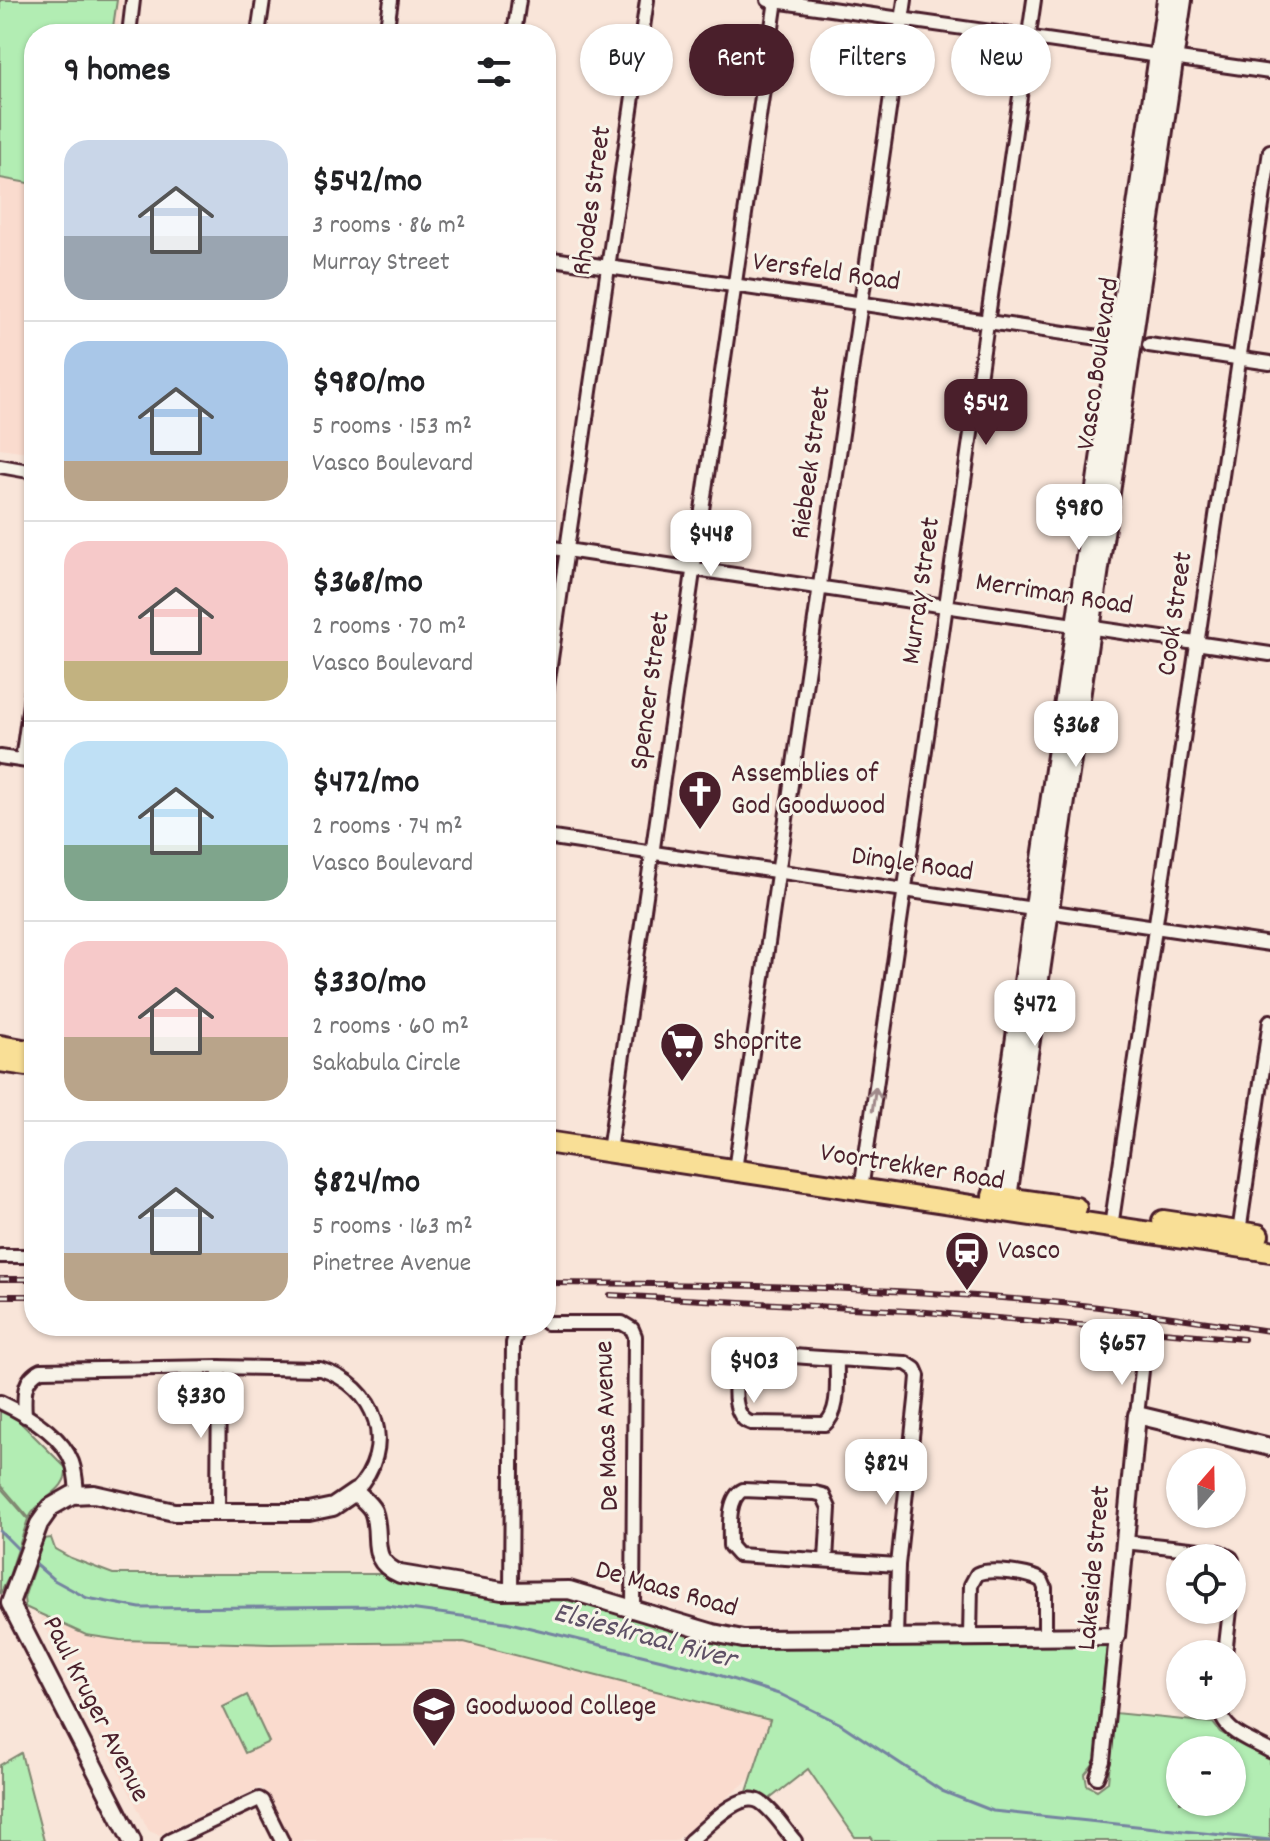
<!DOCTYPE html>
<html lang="en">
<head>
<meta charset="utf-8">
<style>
  :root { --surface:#fff; --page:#f2f2f2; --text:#202124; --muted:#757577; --line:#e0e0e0; --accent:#4a1f2b }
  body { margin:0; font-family:Dekko,sans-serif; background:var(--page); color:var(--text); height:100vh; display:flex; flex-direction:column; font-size:30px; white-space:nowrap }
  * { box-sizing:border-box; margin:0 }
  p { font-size:26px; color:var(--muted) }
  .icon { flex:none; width:44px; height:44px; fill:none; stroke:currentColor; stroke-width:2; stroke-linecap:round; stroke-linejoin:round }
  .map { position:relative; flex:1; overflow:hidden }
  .sheet { position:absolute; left:24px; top:24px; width:532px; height:1312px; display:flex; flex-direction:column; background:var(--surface); border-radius:32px; box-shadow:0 2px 6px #0004 }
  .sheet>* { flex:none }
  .banner { position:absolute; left:580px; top:24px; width:570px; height:72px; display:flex; gap:16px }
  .needle { width:52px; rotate:20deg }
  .controls { position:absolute; left:1166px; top:1448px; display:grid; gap:16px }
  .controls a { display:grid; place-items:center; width:80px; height:80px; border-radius:50%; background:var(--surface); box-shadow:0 2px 6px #0004; font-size:40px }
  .price { position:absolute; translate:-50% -68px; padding:0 18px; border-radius:16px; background:#fff; color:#222; font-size:26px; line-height:52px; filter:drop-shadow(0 2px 4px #0008) }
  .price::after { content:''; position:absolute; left:50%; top:48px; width:24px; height:18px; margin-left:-12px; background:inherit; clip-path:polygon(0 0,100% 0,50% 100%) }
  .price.current { background:var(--accent); color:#fff }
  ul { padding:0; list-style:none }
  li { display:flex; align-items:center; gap:24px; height:200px; padding:0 40px }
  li+li { border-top:2px solid var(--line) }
  li span { display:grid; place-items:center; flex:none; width:224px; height:160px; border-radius:24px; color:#555 }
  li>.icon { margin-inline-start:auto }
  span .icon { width:96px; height:96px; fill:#fffc; stroke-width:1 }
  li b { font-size:34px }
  h2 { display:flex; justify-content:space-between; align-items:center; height:96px; padding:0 40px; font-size:34px }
  .chip { padding:0 28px; border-radius:36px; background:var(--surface); box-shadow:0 2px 6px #0004; font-size:28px; line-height:72px }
  .chip.current { background:var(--accent); color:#fff }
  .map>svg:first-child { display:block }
</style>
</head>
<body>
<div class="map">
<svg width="1270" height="1841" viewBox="0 0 1270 1841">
  <rect width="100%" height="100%" fill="#f9e5d9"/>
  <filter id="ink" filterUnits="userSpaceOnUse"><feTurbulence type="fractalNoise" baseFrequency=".0125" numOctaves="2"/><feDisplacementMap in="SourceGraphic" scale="16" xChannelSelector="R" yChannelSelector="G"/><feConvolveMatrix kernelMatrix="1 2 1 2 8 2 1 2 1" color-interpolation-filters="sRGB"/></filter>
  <g filter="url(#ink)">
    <g fill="#fadbce">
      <polygon points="0,0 122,0 117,34 34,34 34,453 0,448"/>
      <polygon points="40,1616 86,1635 120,1640 270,1644 464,1642 771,1721 753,1776 675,1841 288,1841 261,1787 159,1835 149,1831"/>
    </g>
    <g fill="#b2edb3" stroke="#7e866f" stroke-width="2" fill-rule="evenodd">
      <polygon points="0,0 117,0 112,34 34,34 34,184 0,178"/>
      <path d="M0,1406l24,15 -2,3 44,44c2,24 -26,28 -37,50l-29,-34z"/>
      <polygon points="0,1487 28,1519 8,1579 0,1594"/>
      <path d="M51,1538l4,11 16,9 42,16h272l115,24 70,-2 145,43 392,3 -10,117 -12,15 2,11 10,5 11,-8 7,-69 98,10 7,9 50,28v81h-396l-3,-4h-16l-47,-68 -41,32 -10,-7 -10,-2 23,-72 -306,-78 -194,2 -150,-4 -34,-5 -61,-28 -1,-9 20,-59zM1180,1750h52v52h-52z"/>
      <polygon points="247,1695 269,1742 245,1753 223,1707"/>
      <polygon points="21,1753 44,1841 0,1841 0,1765"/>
    </g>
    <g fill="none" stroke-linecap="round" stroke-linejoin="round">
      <g stroke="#7483a0" stroke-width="3">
        <polyline points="0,1531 21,1552"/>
        <polyline points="33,1562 54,1580 87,1598 140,1608 387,1606 506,1622 703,1670 782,1695 839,1723 942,1791 993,1811 1270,1840"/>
      </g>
      <g stroke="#4a1f2b" stroke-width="18">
        <g id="minor">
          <polyline points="768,0 1270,72"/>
          <polyline points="129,34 133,0"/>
          <polyline points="258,34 263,0"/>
          <polyline points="386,34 391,0"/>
          <polyline points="514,34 519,0"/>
          <polyline points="546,258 1099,338"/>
          <polyline points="1149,345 1270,363"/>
          <polyline points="0,466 34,472"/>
          <polyline points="546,547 1270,654"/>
          <polyline points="546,693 647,0"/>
          <polyline points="0,757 34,762"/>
          <polyline points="22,760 34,676"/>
          <polyline points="546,837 1270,944"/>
          <polyline points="609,1151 776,0"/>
          <polyline points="735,1170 905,0"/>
          <polyline points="861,1190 1034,0"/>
          <polyline points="1111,1227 1270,151"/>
          <polyline points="1238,1239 1270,1021"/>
          <polyline points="0,1256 34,1256"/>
          <polyline points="546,1323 622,1323 632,1329 635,1336 633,1609"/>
          <path d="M837,1359c-1,20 4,52 -12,65l-74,-1c-24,-6 -17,-62 -1,-68 13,-3 31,1 44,1 37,3 75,5 112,7l9,6 3,7 -2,24 -18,165 -2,73"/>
          <path d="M0,1402c26,12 61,32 72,60 4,11 4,21 5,32"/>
          <polyline points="1137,1415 1143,1362"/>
          <path d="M25,1416c-1,-19 -3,-37 16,-46l178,-3 101,2c57,17 78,78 35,123"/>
          <polyline points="218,1513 219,1367"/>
          <polyline points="1124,1542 1219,1552 1231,1558"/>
          <path d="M826,1560l3,-52 -6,-13 -8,-2 -72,-3c-16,8 -13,39 -13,56l8,9 160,10"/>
          <polyline points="1232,1560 1232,1586"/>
          <polyline points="511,1592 513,1343 517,1331 522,1326"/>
          <path d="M970,1637l1,-52 6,-11c12,-6 54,-1 65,7l3,7v49"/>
          <polyline points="1225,1654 1230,1610"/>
          <path d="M1220,1706c0,26 31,34 50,45"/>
          <polyline points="1097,1777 1103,1761 1116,1636"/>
          <polyline points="169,1841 259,1799 262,1801 282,1841"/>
          <path d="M690,1841c15,-12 50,-52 70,-39 14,9 24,27 35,39"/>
        </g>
      </g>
      <g stroke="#4a1f2b" stroke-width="22">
        <path id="tertiary" d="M132,1841l-122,-238 29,-79 12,-17 21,-12 22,-1 80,18h135l24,-5 22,-15c6,6 14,11 18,19 10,26 -7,48 27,63l102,17 67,-1 144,43 30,6 373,-3 21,-221 133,32"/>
      </g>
      <g stroke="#4a1f2b" stroke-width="24">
        <g id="secondary">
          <polyline points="991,1209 1167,0"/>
          <polyline points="1005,1211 1182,0"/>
        </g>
      </g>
      <g stroke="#4a1f2b" stroke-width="26">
        <g id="primary">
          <polyline points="0,1046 34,1052"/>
          <polyline points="0,1061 34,1066"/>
          <polyline points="546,1142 1270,1251"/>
          <polyline points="993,1196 1076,1208"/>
          <polyline points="1163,1221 1258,1235"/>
        </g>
      </g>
      <use href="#minor" stroke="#f7f3e8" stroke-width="12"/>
      <use href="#tertiary" stroke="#f7f3e8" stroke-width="16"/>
      <use href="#secondary" stroke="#f7f3e8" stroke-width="18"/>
      <use href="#primary" stroke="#f9df96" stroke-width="20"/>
      <g stroke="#4a1f2b" stroke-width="6">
        <g id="rail">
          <polyline points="0,1279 34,1279"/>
          <path d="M546,1283c176,1 351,4 526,21 66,7 132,18 198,27"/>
          <polyline points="610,1295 926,1312 1244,1339"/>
          <polyline points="0,1296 34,1296"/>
        </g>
      </g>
      <use href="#rail" stroke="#f7f3e8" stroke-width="3" stroke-dasharray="9" stroke-linecap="butt"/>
    </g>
    <defs><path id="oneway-shaft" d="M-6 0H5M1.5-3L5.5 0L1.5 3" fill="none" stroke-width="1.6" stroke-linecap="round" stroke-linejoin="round" transform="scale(2)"/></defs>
    <use stroke="#a0898a" href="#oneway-shaft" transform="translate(874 1099) rotate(-82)"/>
  </g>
  <defs>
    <g id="church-pin" transform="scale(2.3)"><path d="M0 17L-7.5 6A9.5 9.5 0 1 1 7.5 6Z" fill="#4a1f2b" stroke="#f7f3e8"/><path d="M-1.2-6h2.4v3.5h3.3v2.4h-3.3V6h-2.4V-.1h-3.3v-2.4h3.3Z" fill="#fff"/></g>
    <g id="supermarket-pin" transform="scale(2.3)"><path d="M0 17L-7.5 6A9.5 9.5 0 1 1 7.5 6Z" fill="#4a1f2b" stroke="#f7f3e8"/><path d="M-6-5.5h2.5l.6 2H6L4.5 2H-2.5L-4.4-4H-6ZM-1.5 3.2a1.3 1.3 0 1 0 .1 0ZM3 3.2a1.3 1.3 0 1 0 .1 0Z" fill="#fff"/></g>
    <g id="station-pin" transform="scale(2.3)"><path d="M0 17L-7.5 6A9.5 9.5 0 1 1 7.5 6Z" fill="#4a1f2b" stroke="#f7f3e8"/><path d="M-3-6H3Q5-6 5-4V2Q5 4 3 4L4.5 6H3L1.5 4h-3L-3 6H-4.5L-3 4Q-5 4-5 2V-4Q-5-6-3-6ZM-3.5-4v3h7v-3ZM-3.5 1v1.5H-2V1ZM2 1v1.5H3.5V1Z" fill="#fff"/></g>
    <g id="university-pin" transform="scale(2.3)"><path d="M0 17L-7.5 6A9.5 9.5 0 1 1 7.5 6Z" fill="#4a1f2b" stroke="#f7f3e8"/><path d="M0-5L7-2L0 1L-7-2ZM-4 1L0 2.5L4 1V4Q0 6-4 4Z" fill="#fff"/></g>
  </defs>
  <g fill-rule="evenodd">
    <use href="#church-pin" x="700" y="792"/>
    <use href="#supermarket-pin" x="682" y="1044"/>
    <use href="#station-pin" x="967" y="1253"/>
    <use href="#university-pin" x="434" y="1709"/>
  </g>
  <g text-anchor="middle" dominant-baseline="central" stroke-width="6" stroke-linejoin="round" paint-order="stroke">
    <g font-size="28" fill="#4a1f2b" stroke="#f7f3e8">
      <text transform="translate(594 201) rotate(-82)">Rhodes Street</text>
      <text transform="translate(826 274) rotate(8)">Versfeld Road</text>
      <text transform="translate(1100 364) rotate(-82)">Vasco Boulevard</text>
      <text transform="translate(813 463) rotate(-82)">Riebeek Street</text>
      <text transform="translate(923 591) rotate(-82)">Murray Street</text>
      <text transform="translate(1054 596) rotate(9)">Merriman Road</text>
      <text transform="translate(1177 614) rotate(-82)">Cook Street</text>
      <text transform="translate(652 691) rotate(-82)">Spencer Street</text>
      <text transform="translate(912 866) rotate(8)">Dingle Road</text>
      <text transform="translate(912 1169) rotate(9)">Voortrekker Road</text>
      <text transform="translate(609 1426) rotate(-92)">De Maas Avenue</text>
      <text transform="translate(1096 1568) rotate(-85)">Lakeside Street</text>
      <text transform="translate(666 1591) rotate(16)">De Maas Road</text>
      <text transform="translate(94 1710) rotate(63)">Paul Kruger Avenue</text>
    </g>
    <g font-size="28" fill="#4a1f2b" stroke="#f7f3e8" text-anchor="start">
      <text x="731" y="776">Assemblies of<tspan x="731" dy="32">God Goodwood</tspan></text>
      <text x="713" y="1044">Shoprite</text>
      <text x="998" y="1253">Vasco</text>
      <text x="465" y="1709">Goodwood College</text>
    </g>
    <g font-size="30" font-style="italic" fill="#5f5166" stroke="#f7f3e8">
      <text transform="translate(644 1638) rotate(15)">Elsieskraal River</text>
    </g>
  </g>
</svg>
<div class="controls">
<a><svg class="needle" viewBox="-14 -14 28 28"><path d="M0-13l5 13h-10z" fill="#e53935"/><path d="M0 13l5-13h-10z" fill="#757577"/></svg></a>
<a><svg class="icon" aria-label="locate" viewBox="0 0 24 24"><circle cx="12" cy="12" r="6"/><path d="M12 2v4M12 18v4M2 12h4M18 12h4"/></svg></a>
<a>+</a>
<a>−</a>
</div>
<b class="price current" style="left:986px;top:447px">$542</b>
<b class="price" style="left:1079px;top:552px">$980</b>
<b class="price" style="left:711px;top:578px">$448</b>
<b class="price" style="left:1076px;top:769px">$368</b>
<b class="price" style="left:1035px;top:1048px">$472</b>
<b class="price" style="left:1122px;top:1387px">$657</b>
<b class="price" style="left:754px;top:1405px">$403</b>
<b class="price" style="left:201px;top:1440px">$330</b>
<b class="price" style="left:886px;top:1507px">$824</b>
<div class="banner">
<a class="chip">Buy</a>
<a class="chip current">Rent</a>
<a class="chip">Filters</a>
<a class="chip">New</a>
</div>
<section class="sheet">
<h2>9 homes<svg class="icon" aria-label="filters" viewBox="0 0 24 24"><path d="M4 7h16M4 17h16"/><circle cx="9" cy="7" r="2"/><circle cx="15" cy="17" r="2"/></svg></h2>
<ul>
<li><span style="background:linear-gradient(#c9d6e8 60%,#9aa5b1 0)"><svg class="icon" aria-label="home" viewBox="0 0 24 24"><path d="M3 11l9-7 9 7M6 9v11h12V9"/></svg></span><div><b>$542/mo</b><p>3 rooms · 86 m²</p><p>Murray Street</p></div></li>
<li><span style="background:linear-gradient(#a9c7e8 75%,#b9a48a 0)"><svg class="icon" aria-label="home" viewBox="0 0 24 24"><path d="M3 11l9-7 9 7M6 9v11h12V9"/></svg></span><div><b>$980/mo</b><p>5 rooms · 153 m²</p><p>Vasco Boulevard</p></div></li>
<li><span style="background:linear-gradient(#f6c9c9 75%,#c2b280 0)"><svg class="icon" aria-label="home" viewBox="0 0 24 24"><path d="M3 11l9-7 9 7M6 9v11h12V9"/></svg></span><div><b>$368/mo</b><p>2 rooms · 70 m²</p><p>Vasco Boulevard</p></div></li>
<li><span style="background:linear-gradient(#bfe0f5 65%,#7fa58c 0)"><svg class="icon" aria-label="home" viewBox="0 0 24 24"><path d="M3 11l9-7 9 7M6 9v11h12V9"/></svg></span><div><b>$472/mo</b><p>2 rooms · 74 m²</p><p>Vasco Boulevard</p></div></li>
<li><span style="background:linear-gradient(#f6c9c9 60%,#b9a48a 0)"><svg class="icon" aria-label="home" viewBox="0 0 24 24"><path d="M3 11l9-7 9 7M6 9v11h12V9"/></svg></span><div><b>$330/mo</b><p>2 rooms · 60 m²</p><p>Sakabula Circle</p></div></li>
<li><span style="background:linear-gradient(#c9d6e8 70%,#b9a48a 0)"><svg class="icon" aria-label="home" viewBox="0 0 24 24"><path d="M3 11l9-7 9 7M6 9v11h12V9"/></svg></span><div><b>$824/mo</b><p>5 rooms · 163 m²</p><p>Pinetree Avenue</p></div></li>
</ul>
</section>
</div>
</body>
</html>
